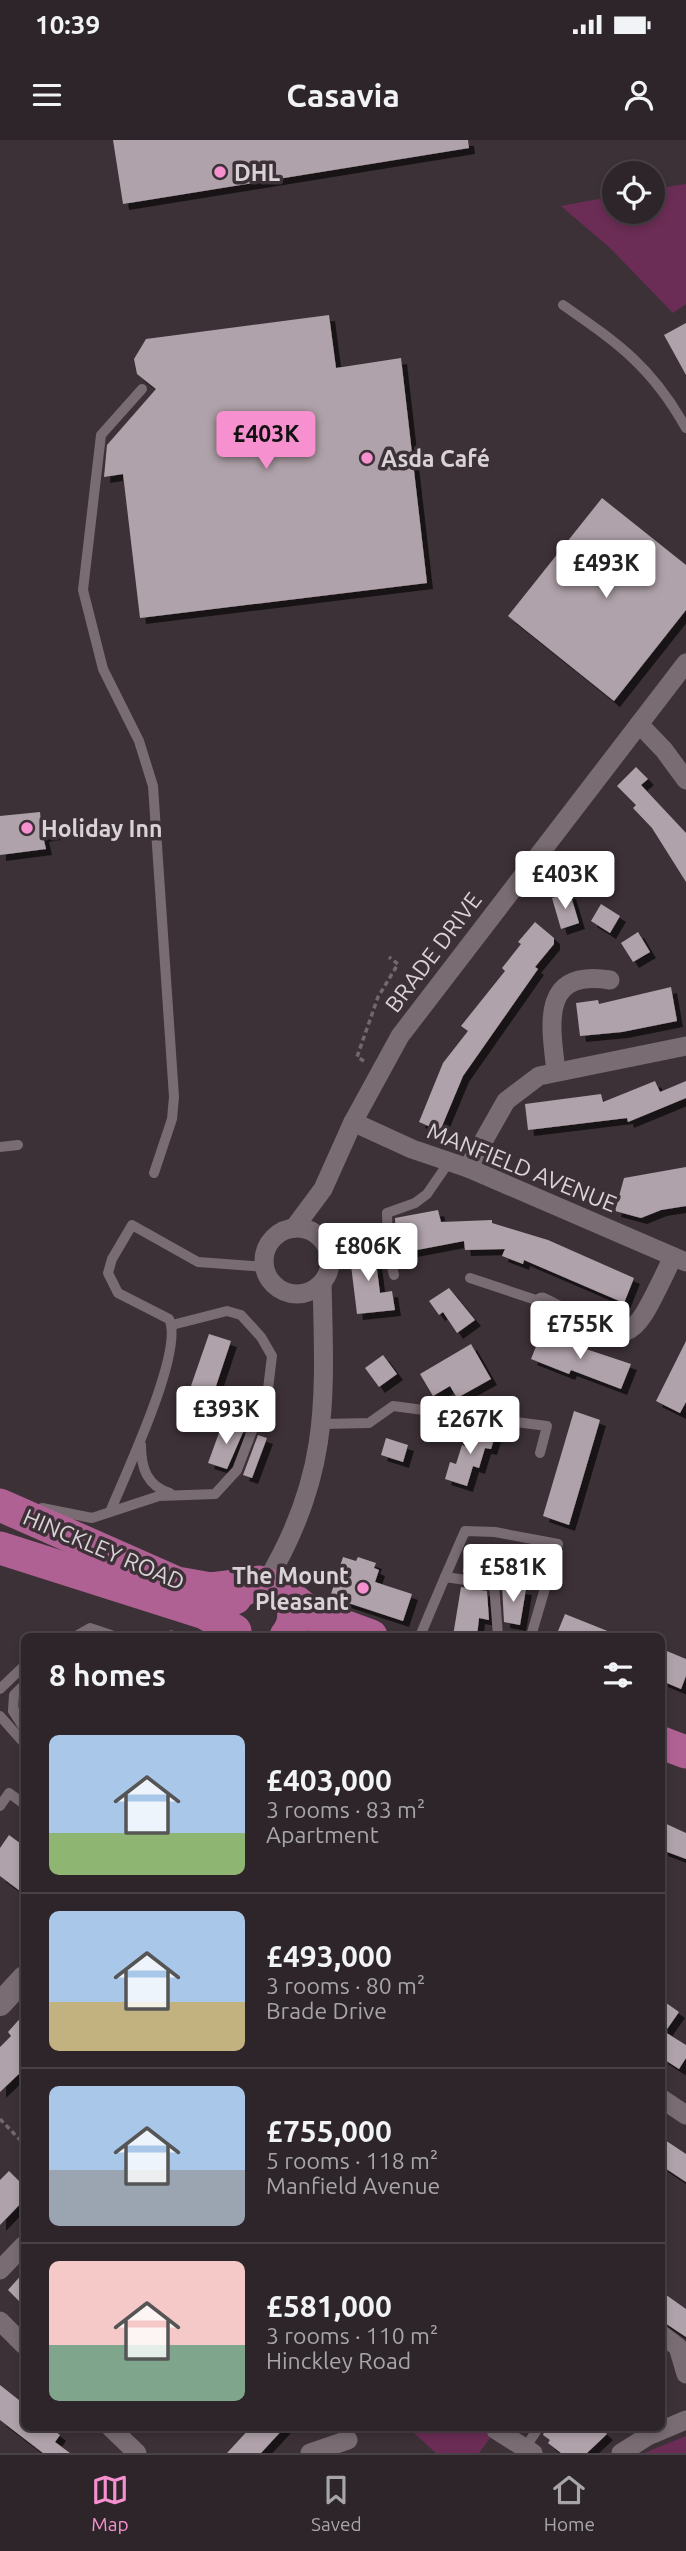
<!DOCTYPE html>
<html lang="en">
<head>
<meta charset="utf-8">
<style>
  :root { --surface:#2d2529; --page:#352d31; --text:#f1f3f6; --muted:#a7a5a8; --line:#484246; --accent:#f690cf }
  body { margin:0; font-family:Ubuntu,sans-serif; background:var(--page); color:var(--text); height:100vh; display:flex; flex-direction:column; font-size:26px; white-space:nowrap }
  * { box-sizing:border-box; margin:0 }
  p { font-size:23px; color:var(--muted) }
  .icon { flex:none; width:38px; height:38px; fill:none; stroke:currentColor; stroke-width:2; stroke-linecap:round; stroke-linejoin:round }
  .map { position:relative; flex:1; overflow:hidden }
  .panel { position:absolute; left:21px; top:1493px; width:644px; height:798px; display:flex; flex-direction:column; background:var(--surface); border-radius:10px; box-shadow:0 4px 10px #0003,0 0 0 2px var(--line) }
  .panel>* { flex:none }
  .tools { position:absolute; left:602px; top:21px; display:grid; gap:14px }
  .tools a { display:grid; place-items:center; width:63px; height:63px; border-radius:50%; background:var(--surface); box-shadow:0 4px 10px #0003,0 0 0 2px var(--line); font-size:35px }
  .price { position:absolute; translate:-50% -60px; padding:0 16px; border-radius:7px; background:#fff; color:#222; font-size:23px; line-height:46px; filter:drop-shadow(0 2px 4px #0008) }
  .price::after { content:''; position:absolute; left:50%; top:42px; width:21px; height:16px; margin-left:-10px; background:inherit; clip-path:polygon(0 0,100% 0,50% 100%) }
  .price.active { background:var(--accent); color:#111 }
  ul { padding:0; list-style:none }
  li { display:flex; align-items:center; gap:21px; height:175px; padding:0 28px }
  li+li { border-top:2px solid var(--line) }
  li span { display:grid; place-items:center; flex:none; width:196px; height:140px; border-radius:10px; color:#555 }
  li>.icon { margin-inline-start:auto }
  span .icon { width:84px; height:84px; fill:#fffc; stroke-width:1 }
  li b { font-size:30px }
  h2 { display:flex; justify-content:space-between; align-items:center; height:84px; padding:0 28px; font-size:30px }
  .status { display:flex; justify-content:space-between; align-items:center; height:49px; padding:0 35px; background:var(--surface); direction:ltr }
  .status svg { height:19px; fill:currentColor }
  header { display:flex; justify-content:space-between; align-items:center; height:91px; padding:0 28px; background:var(--surface); font-size:32px; font-weight:700 }
  .dock { display:flex; justify-content:space-around; align-items:center; height:98px; border-top:2px solid var(--line); background:var(--surface); font-size:19px; color:var(--muted) }
  .dock a { display:grid; justify-items:center; gap:4px }
  .dock .active { color:var(--accent) }
  .map>svg:first-child { display:block }
</style>
</head>
<body>
<div class="status"><b>10:39</b><svg viewBox="0 0 49 12"><path d="M0 12V9h3v3zM5 12V6h3v6zM10 12V3h3v9zM15 12V0h3v12zM26 1h20v11H26zM47 4h2v5h-2z"/></svg></div>
<header><svg class="icon" aria-label="menu" viewBox="0 0 24 24"><path d="M4 6h16M4 12h16M4 18h16"/></svg>Casavia<svg class="icon" aria-label="person" viewBox="0 0 24 24"><circle cx="12" cy="8" r="4"/><path d="M4 21q1-7 8-7t8 7"/></svg></header>
<div class="map">
<svg width="686" height="2313" viewBox="0 0 686 2313">
  <defs>
    <filter id="shadow"><feDropShadow dx="6" dy="6" stdDeviation="0" flood-color="#0009"/></filter>
  </defs>
  <rect width="100%" height="100%" fill="#3c3137"/>
  <g fill="#6b2d55">
    <polygon points="686,44 686,164 673,173 610,108 561,66 614,56 614,72 653,72 653,49"/>
    <polygon points="407,2287 498,2287 479,2313 436,2313"/>
    <polygon points="686,2296 686,2313 644,2313"/>
  </g>
  <g fill="#b0a2aa" filter="url(#shadow)">
    <polygon points="113,0 468,0 469,8 123,64"/>
    <polygon points="329,175 336,228 401,218 427,443 140,478 123,334 104,337 107,305 156,249 137,234 134,219 146,199"/>
    <polygon points="686,183 686,235 664,195"/>
    <polygon points="602,358 686,425 686,470 614,561 508,476"/>
    <polygon points="636,627 648,639 641,645 686,693 686,742 652,688 633,668 636,665 617,646"/>
    <polygon points="40,672 41,682 52,680 55,694 43,696 46,709 0,715 0,676"/>
    <polygon points="570,753 579,783 561,789 552,758"/>
    <polygon points="601,764 620,776 610,793 591,781"/>
    <polygon points="535,782 554,798 554,804 535,827 538,829 463,936 440,991 419,982 443,923 468,891 461,886 505,831 502,828 521,804 518,802"/>
    <polygon points="638,792 650,812 633,822 621,803"/>
    <polygon points="671,847 677,881 622,892 580,896 576,863 598,860 599,864"/>
    <polygon points="655,941 660,952 686,941 686,958 628,982 627,978 528,990 525,964 601,954 603,962"/>
    <polygon points="686,1027 686,1066 661,1070 641,1078 615,1071 624,1038"/>
    <polygon points="438,1070 441,1082 492,1080 492,1083 548,1100 634,1138 624,1163 524,1120 523,1124 502,1116 505,1109 465,1110 464,1101 396,1114 395,1078"/>
    <polygon points="374,1106 380,1153 392,1151 395,1170 357,1174 349,1109"/>
    <polygon points="449,1148 475,1180 457,1193 443,1172 439,1175 429,1161"/>
    <polygon points="209,1194 231,1201 207,1273 184,1266"/>
    <polygon points="541,1194 631,1224 621,1249 571,1230 569,1234 531,1219"/>
    <polygon points="686,1201 686,1262 680,1273 656,1261"/>
    <polygon points="471,1204 491,1239 457,1258 450,1246 433,1256 420,1234"/>
    <polygon points="383,1215 397,1234 379,1247 365,1228"/>
    <polygon points="574,1271 600,1280 569,1385 543,1376"/>
    <polygon points="223,1282 244,1290 227,1329 208,1323"/>
    <polygon points="474,1286 496,1293 491,1309 485,1308 479,1328 473,1326 467,1346 445,1339 450,1322 456,1324 462,1305 467,1307"/>
    <polygon points="258,1295 267,1298 252,1338 243,1335"/>
    <polygon points="386,1298 408,1305 403,1322 381,1315"/>
    <polygon points="343,1417 356,1421 358,1417 376,1423 374,1428 379,1430 375,1442 412,1454 403,1481 330,1457"/>
    <polygon points="464,1427 487,1431 487,1435 463,1432"/>
    <polygon points="502,1445 526,1449 520,1485 504,1482"/>
    <polygon points="461,1447 487,1451 489,1480 479,1478 477,1496 453,1496"/>
    <polygon points="565,1474 620,1496 556,1496"/>
    <polygon points="662,1509 686,1519 686,1536 681,1549 662,1541"/>
    <polygon points="662,1682 686,1693 686,1719 662,1710"/>
    <polygon points="9,1695 24,1706 24,1754 0,1736 0,1708"/>
    <polygon points="662,1860 679,1872 665,1892 686,1905 686,1918 679,1929 662,1918"/>
    <polygon points="24,1874 24,1929 0,1952 0,1907 11,1896 8,1892"/>
    <polygon points="662,1998 686,2014 686,2042 662,2026"/>
    <polygon points="9,2031 24,2046 24,2060 0,2085 0,2040"/>
    <polygon points="24,2132 24,2166 8,2150"/>
    <polygon points="662,2152 686,2169 686,2197 662,2181"/>
    <polygon points="0,2245 24,2264 24,2287 50,2287 60,2295 55,2302 70,2313 43,2313 0,2280"/>
    <polygon points="251,2287 285,2287 261,2313 227,2313"/>
    <polygon points="546,2287 599,2287 607,2294 587,2313 561,2313 548,2303 550,2300 543,2295"/>
  </g>
  <g fill="none" stroke-linecap="round" stroke-linejoin="round">
    <g stroke="#72686e" stroke-width="3.5" stroke-dasharray="5 3.5" stroke-linecap="butt">
      <polyline points="364,921 357,917 378,857 398,824 389,817"/>
      <polyline points="160,1496 174,1491"/>
      <polyline points="0,1979 24,2004"/>
    </g>
    <g stroke="#796c73" stroke-width="10">
      <path d="M563,165c56,39 89,62 123,123"/>
      <polyline points="142,249 101,295 83,450 103,529 139,601 153,646 174,957 172,979 154,1033"/>
      <polyline points="0,1007 18,1005"/>
      <polyline points="394,1135 388,1111 387,1073 415,1063 427,1054 449,1022"/>
      <polyline points="470,1138 542,1162"/>
      <polyline points="323,1284 369,1283 393,1266 547,1286 540,1313"/>
      <path d="M141,1305c0,23 6,41 29,48"/>
      <polyline points="42,1368 92,1378 159,1356 215,1354 237,1330 268,1249 272,1216 261,1197 241,1175 227,1171 172,1185"/>
      <path d="M110,1372c14,-35 75,-162 59,-193l-51,-26 -10,-20 4,-14 20,-34 66,37 67,5"/>
      <polyline points="445,1437 465,1391 495,1392 558,1404 531,1496"/>
      <polyline points="76,1496 90,1488 114,1496"/>
      <polyline points="420,1496 445,1437 494,1444 498,1496"/>
      <polyline points="24,1545 14,1555 13,1570 24,1576"/>
      <polyline points="0,1549 24,1526"/>
      <polyline points="13,1571 24,1588"/>
      <polyline points="0,1576 24,1603"/>
      <polyline points="0,1666 9,1653 24,1664"/>
      <polyline points="525,2308 539,2287"/>
    </g>
    <g stroke="#796c73" stroke-width="19">
      <polyline points="639,584 664,610 686,640"/>
      <path d="M556,931c-6,-49 -15,-102 54,-91"/>
      <polyline points="353,982 412,1009 468,1028 686,1122"/>
      <polyline points="468,1028 506,961 539,936 686,906"/>
      <polyline points="294,1088 323,1049 353,982 400,896 686,523"/>
      <circle cx="297" cy="1121" r="33"/>
      <path d="M542,1162c94,46 86,47 131,-45"/>
      <path d="M266,1442c64,-106 59,-181 56,-299"/>
      <polyline points="662,1959 686,1975"/>
      <polyline points="0,2130 24,2105"/>
      <polyline points="0,2181 24,2205"/>
      <polyline points="662,2195 678,2207 686,2234"/>
      <polyline points="110,2287 137,2313"/>
      <polyline points="496,2290 533,2313"/>
      <polyline points="310,2313 348,2300"/>
      <polyline points="621,2313 648,2296 686,2280"/>
    </g>
    <polyline stroke="#796c73" stroke-width="24" points="0,1864 24,1838"/>
    <g stroke="#b06193" stroke-width="33">
      <polyline points="0,1365 177,1443 211,1449 252,1444"/>
      <polyline points="0,1408 205,1473 235,1491"/>
      <polyline points="289,1456 311,1474 371,1496"/>
      <path d="M235,1458l4,-6 20,-10 23,7c13,14 17,31 4,47"/>
      <polyline points="662,1603 686,1612"/>
    </g>
  </g>
  <g fill="#f690cf" stroke="#3c3137" stroke-width="2.5">
    <circle cx="220" cy="32" r="7"/>
    <circle cx="367" cy="318" r="7"/>
    <circle cx="27" cy="688" r="7"/>
    <circle cx="363" cy="1448" r="7"/>
  </g>
  <g text-anchor="middle" dominant-baseline="central" stroke-width="7" stroke-linejoin="round" paint-order="stroke">
    <g font-size="23" font-weight="bold" fill="#d9d2d6" stroke="#3c3137" text-anchor="start">
      <text x="234" y="32">DHL</text>
      <text x="381" y="318">Asda Café</text>
      <text x="41" y="688">Holiday Inn</text>
      <text x="349" y="1435" text-anchor="end">The Mount<tspan x="349" dy="26">Pleasant</tspan></text>
    </g>
    <g font-size="23" fill="#d9d2d6" stroke="#3c3137">
      <text transform="translate(433 812) rotate(-53)">BRADE DRIVE</text>
      <text transform="translate(522 1027) rotate(22)">MANFIELD AVENUE</text>
      <text transform="translate(104 1409) rotate(23)">HINCKLEY ROAD</text>
    </g>
  </g>
</svg>
<div class="tools">
<a><svg class="icon" aria-label="locate" viewBox="0 0 24 24"><circle cx="12" cy="12" r="6"/><path d="M12 2v4M12 18v4M2 12h4M18 12h4"/></svg></a>
</div>
<b class="price active" style="left:266px;top:331px">£403K</b>
<b class="price" style="left:606px;top:460px">£493K</b>
<b class="price" style="left:565px;top:771px">£403K</b>
<b class="price" style="left:368px;top:1143px">£806K</b>
<b class="price" style="left:580px;top:1221px">£755K</b>
<b class="price" style="left:226px;top:1306px">£393K</b>
<b class="price" style="left:470px;top:1316px">£267K</b>
<b class="price" style="left:513px;top:1464px">£581K</b>
<section class="panel">
<h2>8 homes<svg class="icon" aria-label="filters" viewBox="0 0 24 24"><path d="M4 7h16M4 17h16"/><circle cx="9" cy="7" r="2"/><circle cx="15" cy="17" r="2"/></svg></h2>
<ul>
<li><span style="background:linear-gradient(#a9c7e8 70%,#8fb573 0)"><svg class="icon" aria-label="home" viewBox="0 0 24 24"><path d="M3 11l9-7 9 7M6 9v11h12V9"/></svg></span><div><b>£403,000</b><p>3 rooms · 83 m²</p><p>Apartment</p></div></li>
<li><span style="background:linear-gradient(#a9c7e8 65%,#c2b280 0)"><svg class="icon" aria-label="home" viewBox="0 0 24 24"><path d="M3 11l9-7 9 7M6 9v11h12V9"/></svg></span><div><b>£493,000</b><p>3 rooms · 80 m²</p><p>Brade Drive</p></div></li>
<li><span style="background:linear-gradient(#a9c7e8 60%,#9aa5b1 0)"><svg class="icon" aria-label="home" viewBox="0 0 24 24"><path d="M3 11l9-7 9 7M6 9v11h12V9"/></svg></span><div><b>£755,000</b><p>5 rooms · 118 m²</p><p>Manfield Avenue</p></div></li>
<li><span style="background:linear-gradient(#f6c9c9 60%,#7fa58c 0)"><svg class="icon" aria-label="home" viewBox="0 0 24 24"><path d="M3 11l9-7 9 7M6 9v11h12V9"/></svg></span><div><b>£581,000</b><p>3 rooms · 110 m²</p><p>Hinckley Road</p></div></li>
</ul>
</section>
</div>
<nav class="dock">
<a class="active"><svg class="icon" aria-label="map" viewBox="0 0 24 24"><path d="M3 6l6-2 6 2 6-2v14l-6 2-6-2-6 2zM9 4v14M15 6v14"/></svg>Map</a>
<a><svg class="icon" aria-label="saved" viewBox="0 0 24 24"><path d="M7 4h10v16l-5-4-5 4z"/></svg>Saved</a>
<a><svg class="icon" aria-label="home" viewBox="0 0 24 24"><path d="M3 11l9-7 9 7M6 9v11h12V9"/></svg>Home</a>
</nav>
</body>
</html>
